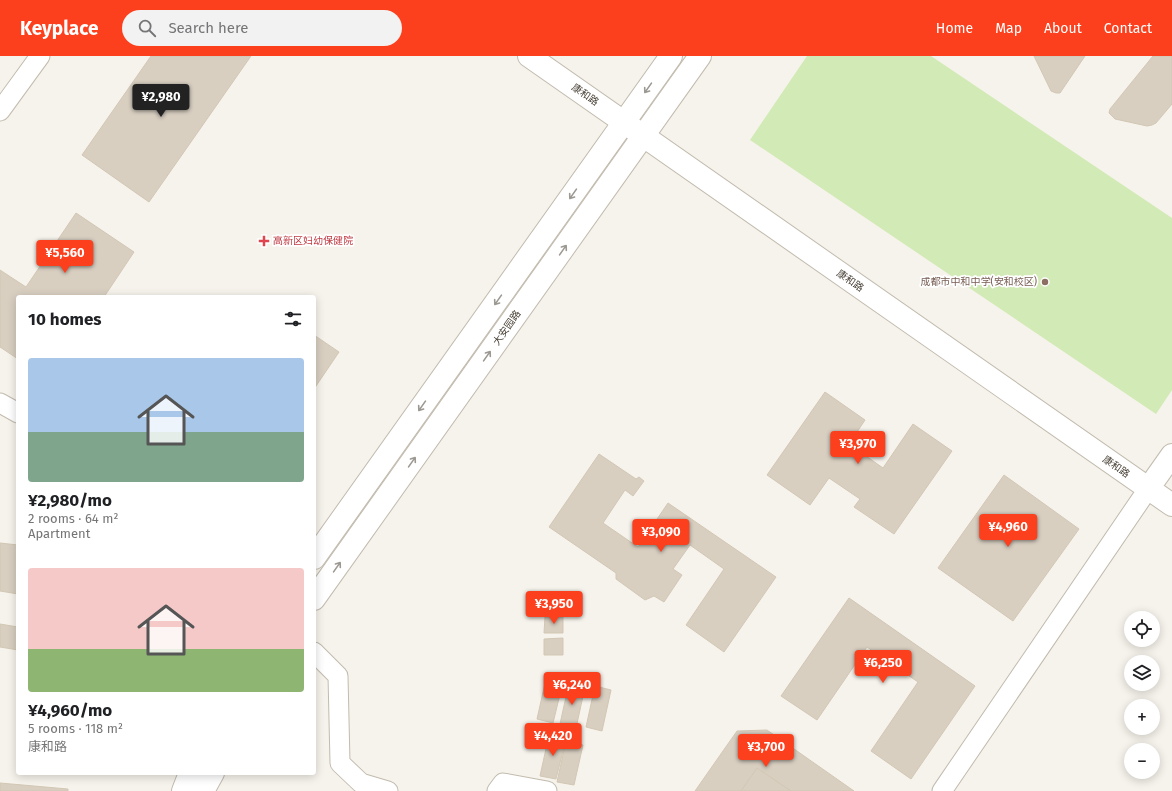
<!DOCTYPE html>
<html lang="en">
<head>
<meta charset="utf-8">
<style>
  :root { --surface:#fff; --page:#f2f2f2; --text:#202124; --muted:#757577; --accent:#fc3f1d }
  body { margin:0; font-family:"Fira Sans","Noto Sans SC",sans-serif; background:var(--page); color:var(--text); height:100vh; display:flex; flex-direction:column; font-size:15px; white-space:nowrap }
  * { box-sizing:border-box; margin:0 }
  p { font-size:13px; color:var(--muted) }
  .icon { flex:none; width:22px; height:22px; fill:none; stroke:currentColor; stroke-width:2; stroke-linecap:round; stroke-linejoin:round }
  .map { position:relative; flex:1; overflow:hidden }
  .details { position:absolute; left:16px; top:239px; width:300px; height:480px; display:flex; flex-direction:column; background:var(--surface); border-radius:4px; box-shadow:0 2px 10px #0003 }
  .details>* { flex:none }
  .controls { position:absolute; left:1124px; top:555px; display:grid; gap:8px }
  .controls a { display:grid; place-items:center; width:36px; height:36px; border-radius:50%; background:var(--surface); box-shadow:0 2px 10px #0003; font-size:20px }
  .price { position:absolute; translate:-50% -34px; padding:0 9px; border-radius:4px; background:var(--accent); color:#fff; font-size:13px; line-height:26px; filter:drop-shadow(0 1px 2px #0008) }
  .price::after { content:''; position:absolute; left:50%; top:24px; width:12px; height:9px; margin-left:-6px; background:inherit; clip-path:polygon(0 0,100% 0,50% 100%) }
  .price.on { background:#222; color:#fff }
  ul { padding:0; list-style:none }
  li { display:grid; align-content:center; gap:8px; height:212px; padding:0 12px }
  li span { display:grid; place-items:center; height:124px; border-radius:4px; color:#555 }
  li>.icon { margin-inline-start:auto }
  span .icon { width:72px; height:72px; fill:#fffc; stroke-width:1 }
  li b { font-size:17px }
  h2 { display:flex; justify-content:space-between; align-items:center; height:48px; padding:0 12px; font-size:17px }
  header { display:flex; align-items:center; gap:24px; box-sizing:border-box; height:56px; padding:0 20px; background:var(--accent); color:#fff }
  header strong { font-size:19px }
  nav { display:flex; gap:22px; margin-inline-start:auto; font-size:14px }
  .search { width:280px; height:36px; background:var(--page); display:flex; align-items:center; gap:10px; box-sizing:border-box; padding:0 14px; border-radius:22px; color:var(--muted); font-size:15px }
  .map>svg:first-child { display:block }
</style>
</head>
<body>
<header>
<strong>Keyplace</strong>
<div class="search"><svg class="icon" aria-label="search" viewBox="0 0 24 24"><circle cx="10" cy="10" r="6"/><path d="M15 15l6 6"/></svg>Search here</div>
<nav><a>Home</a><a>Map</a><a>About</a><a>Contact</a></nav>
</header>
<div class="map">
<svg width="1172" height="735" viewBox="0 0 1172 735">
  <rect width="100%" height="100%" fill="#f6f3ec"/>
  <polygon fill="#d2eab5" points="807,0 931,0 1172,162 1172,334 1156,358 750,84"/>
  <g fill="#d8cfc1" stroke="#d3c7b4">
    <polygon points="151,0 251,0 149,146 82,99"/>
    <polygon points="1034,0 1085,0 1060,37 1056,37 1051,35"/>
    <polygon points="1153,0 1172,0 1172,48 1156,67 1152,69 1147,70 1115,63 1109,57 1110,53"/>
    <polygon points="76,157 134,196 104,241 18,241 18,303 0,291 0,214 26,231"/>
    <polygon points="314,279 339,296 314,333"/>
    <polygon points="825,336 865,364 849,388 883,412 913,368 952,395 894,478 854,451 860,443 829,422 810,449 767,419"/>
    <polygon points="599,398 636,423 639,421 644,425 633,440 625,434 603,467 638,491 668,447 776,521 724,596 686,569 724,513 690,489 673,513 682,519 664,546 654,540 645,544 616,523 616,517 549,471"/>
    <polygon points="1004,419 1079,473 1013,565 938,512"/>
    <polygon points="0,487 18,489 18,538 0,535"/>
    <polygon points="849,542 975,630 911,723 871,695 918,626 867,591 817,664 781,640"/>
    <polygon points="545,561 563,561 563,577 544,577"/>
    <polygon points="0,568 18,571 18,594 0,591"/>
    <polygon points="563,582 563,599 544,599 544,583"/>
    <polygon points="546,623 563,626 553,667 537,663"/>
    <polygon points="569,627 585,631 576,672 560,668"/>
    <polygon points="595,630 611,634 602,675 586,671"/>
    <polygon points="767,674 854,735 695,735 737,675"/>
    <polygon points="549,679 566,683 556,723 540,720"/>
    <polygon points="566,685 583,689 574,729 557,726"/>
    <polygon points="757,712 791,735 741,735"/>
    <polygon points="0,727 68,733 68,735 0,735"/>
  </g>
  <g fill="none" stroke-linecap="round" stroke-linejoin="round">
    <g stroke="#c2bbae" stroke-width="21">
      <g id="minor">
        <polyline points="0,55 40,0"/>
        <polyline points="0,347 18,357"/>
        <polyline points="314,596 338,620 340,707 361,727 388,735"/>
        <polyline points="497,735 503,727 547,735"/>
        <polyline points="942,735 1148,433"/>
      </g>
    </g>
    <g stroke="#c2bbae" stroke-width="24">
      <g id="tertiary">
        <polyline points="529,0 1172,449"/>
        <polyline points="1148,433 1172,399"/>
        <polyline points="314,502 671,0"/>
        <polyline points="314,543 700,0"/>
        <polyline points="183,735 190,717"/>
        <polyline points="203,735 213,717"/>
      </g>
    </g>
    <use href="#minor" stroke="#fff" stroke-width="19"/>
    <use href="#tertiary" stroke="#fff" stroke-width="22"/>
  </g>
  <defs><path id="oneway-shaft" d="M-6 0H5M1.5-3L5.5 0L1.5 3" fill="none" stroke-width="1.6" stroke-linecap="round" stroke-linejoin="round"/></defs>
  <g stroke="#9c9892">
    <use href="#oneway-shaft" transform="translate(648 32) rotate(125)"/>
    <use href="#oneway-shaft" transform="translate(573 138) rotate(125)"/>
    <use href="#oneway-shaft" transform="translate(563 194) rotate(-55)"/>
    <use href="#oneway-shaft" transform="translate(498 244) rotate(125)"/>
    <use href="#oneway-shaft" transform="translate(487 300) rotate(-55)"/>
    <use href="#oneway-shaft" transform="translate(422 350) rotate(125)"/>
    <use href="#oneway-shaft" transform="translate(412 406) rotate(-55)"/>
    <use href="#oneway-shaft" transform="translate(337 511) rotate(-55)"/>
  </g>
  <path fill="#e0444e" stroke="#fff" stroke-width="1.5" d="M262 179h4v4h4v4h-4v4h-4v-4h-4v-4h4z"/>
  <circle fill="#8d6e63" stroke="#fff" stroke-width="1.5" cx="1045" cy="226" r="4"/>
  <g text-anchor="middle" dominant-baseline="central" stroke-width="3.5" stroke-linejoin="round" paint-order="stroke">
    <g font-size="10" fill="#4b4439" stroke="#fff">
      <text transform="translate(585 39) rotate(35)">康和路</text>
      <text transform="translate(850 225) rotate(35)">康和路</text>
      <text transform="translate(507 272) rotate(-55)">大安园路</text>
      <text transform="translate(1116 411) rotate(35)">康和路</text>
    </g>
    <g font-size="10" fill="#be3a42" stroke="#fff" text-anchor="start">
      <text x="273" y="185">高新区妇幼保健院</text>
    </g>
    <g font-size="10" fill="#785e54" stroke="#fff" text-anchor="end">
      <text x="1037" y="226">成都市中和中学(安和校区)</text>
    </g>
  </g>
</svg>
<div class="controls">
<a><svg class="icon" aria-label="locate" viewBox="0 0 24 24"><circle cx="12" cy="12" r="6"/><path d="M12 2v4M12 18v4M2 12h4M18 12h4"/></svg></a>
<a><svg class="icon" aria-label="layers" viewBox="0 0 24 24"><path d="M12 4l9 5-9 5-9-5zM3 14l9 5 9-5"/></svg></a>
<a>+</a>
<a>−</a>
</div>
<b class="price on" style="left:161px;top:62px">¥2,980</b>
<b class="price" style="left:65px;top:218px">¥5,560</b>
<b class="price" style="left:858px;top:409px">¥3,970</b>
<b class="price" style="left:1008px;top:492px">¥4,960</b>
<b class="price" style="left:661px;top:497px">¥3,090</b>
<b class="price" style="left:554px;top:569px">¥3,950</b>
<b class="price" style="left:883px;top:628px">¥6,250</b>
<b class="price" style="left:572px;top:650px">¥6,240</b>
<b class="price" style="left:553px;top:701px">¥4,420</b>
<b class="price" style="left:766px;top:712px">¥3,700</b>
<section class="details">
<h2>10 homes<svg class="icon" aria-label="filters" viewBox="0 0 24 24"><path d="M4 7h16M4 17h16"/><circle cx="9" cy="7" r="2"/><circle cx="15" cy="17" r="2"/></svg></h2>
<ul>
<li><span style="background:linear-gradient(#a9c7e8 60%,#7fa58c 0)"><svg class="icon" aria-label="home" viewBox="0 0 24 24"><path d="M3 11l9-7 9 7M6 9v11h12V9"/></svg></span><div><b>¥2,980/mo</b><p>2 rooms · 64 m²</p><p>Apartment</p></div></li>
<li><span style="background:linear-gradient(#f6c9c9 65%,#8fb573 0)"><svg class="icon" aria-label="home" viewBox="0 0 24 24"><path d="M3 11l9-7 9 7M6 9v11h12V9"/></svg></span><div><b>¥4,960/mo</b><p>5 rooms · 118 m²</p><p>康和路</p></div></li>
</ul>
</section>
</div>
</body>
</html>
